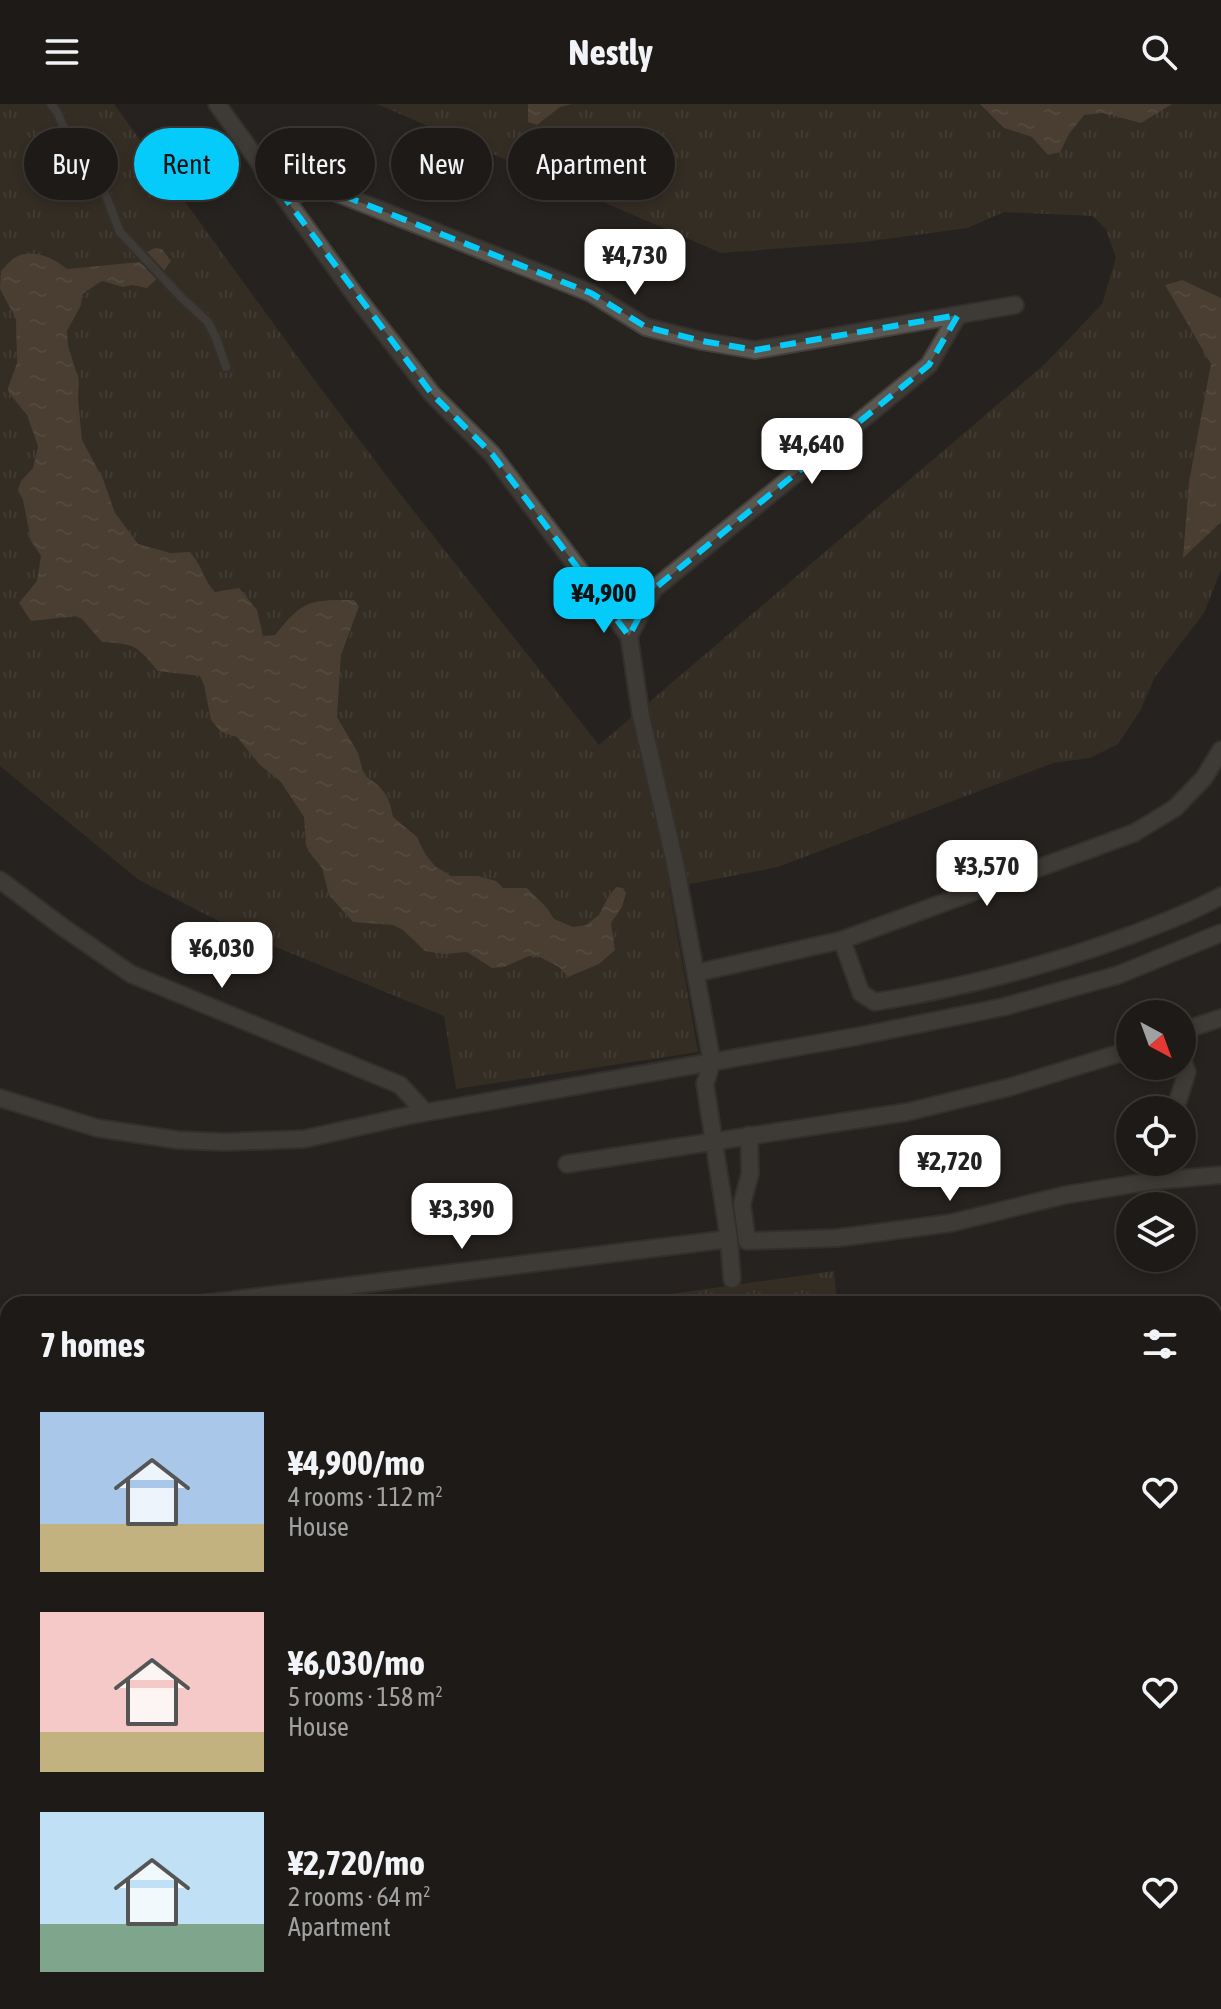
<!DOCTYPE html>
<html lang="en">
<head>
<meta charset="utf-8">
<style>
  :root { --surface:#1d1a17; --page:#252320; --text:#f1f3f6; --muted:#a0a1a1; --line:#3b3836; --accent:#04cbf9 }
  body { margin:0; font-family:"Asap Condensed",sans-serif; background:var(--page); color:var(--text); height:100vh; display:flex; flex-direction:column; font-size:30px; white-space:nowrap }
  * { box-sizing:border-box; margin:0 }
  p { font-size:26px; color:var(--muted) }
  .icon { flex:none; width:44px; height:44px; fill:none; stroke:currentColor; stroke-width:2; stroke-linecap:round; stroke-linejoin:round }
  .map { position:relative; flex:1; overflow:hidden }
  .side { position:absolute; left:0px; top:1192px; width:1222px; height:714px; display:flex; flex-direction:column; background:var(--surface); border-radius:24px 24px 0 0; box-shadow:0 4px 12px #0003,0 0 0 2px var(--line) }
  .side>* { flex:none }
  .top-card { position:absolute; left:24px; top:24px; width:800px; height:72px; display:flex; gap:16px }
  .needle { width:52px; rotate:139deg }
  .tools { position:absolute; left:1116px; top:896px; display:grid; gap:16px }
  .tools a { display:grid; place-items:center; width:80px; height:80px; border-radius:50%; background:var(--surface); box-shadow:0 4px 12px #0003,0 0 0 2px var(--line); font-size:40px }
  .price { position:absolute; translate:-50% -68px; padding:0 18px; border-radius:16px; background:#fff; color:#222; font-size:26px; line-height:52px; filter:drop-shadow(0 2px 4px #0008) }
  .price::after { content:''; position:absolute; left:50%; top:48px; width:24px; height:18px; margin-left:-12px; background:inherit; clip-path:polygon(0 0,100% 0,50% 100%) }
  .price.active { background:var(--accent); color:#111 }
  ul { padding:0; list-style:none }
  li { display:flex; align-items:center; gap:24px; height:200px; padding:0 40px }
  li span { display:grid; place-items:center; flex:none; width:224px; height:160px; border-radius:0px; color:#555 }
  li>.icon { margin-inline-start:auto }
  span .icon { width:96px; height:96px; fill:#fffc; stroke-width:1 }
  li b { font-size:34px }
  h2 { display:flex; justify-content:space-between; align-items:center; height:96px; padding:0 40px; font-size:34px }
  .chip { padding:0 28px; border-radius:36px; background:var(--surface); box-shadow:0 4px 12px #0003,0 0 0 2px var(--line); font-size:28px; line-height:72px }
  .chip.active { background:var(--accent); color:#111 }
  header { display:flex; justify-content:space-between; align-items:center; height:104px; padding:0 40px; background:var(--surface); font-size:36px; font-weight:700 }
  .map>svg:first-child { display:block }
</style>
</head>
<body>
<header><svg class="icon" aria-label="menu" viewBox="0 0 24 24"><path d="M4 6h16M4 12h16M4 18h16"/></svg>Nestly<svg class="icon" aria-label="search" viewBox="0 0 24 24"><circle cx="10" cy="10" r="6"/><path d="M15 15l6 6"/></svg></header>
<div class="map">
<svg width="1221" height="1905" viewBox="0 0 1221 1905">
  <defs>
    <pattern id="grass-tufts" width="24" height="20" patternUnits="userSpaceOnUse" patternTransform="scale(2)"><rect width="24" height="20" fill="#463a2a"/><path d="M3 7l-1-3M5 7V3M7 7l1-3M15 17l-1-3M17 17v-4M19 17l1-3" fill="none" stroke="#615749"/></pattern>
    <pattern id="forest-crowns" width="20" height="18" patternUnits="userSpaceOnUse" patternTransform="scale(2)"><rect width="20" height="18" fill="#59462e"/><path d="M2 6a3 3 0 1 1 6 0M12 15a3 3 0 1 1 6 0" fill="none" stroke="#71614d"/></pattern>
    <pattern id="water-ripples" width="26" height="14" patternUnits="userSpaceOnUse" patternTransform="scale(2)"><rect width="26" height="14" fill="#746047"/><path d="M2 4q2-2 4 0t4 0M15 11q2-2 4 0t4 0" fill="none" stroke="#887762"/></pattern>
  </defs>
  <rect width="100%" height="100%" fill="#27231f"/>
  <g fill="url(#grass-tufts)">
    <polygon points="0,0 114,0 313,274 401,391 599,641 1045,260 1102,200 1116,154 1106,125 1093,112 1004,108 967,124 864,138 721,149 377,0 1221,0 1221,466 1204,509 1155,573 1140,607 1118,640 1090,654 1053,659 778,763 669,784 698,948 456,985 444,912 244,830 139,776 0,662"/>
    <polygon points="834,1167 837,1200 600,1200"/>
    <polygon points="8,1856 8,1898 134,1898 144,1905 0,1905 0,1862"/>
  </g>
  <g fill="url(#forest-crowns)">
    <polygon points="0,1630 8,1635 8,1738 0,1732"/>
    <polygon points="1221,1653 1221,1905 1198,1905 1197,1898 1214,1898 1214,1664"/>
    <polygon points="245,1898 471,1898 485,1905 258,1905"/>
  </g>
  <g fill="url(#water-ripples)">
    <polygon points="528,0 572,0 560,3 537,21 528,18"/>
    <polygon points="980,0 1172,0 1141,19 1103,9 1084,11 1069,30 1060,48 1048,51 1032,33 1004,24"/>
    <path d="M155,144l7,1 9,12 -9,13 -15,14 -15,-3 -9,2 -21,-6 -20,13 -1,11 -14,26 1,15 11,35 -1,18 4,41 21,39 12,34 23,31 32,9 20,-1c13,15 13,27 25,40l24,-4 18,22 6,26 12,-1c29,-36 35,-35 79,-35l5,6 -18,49 -4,62 21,36 6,22c19,13 25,19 29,42l24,20 8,17 10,12 16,10h27l18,5 7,7h24l20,20 7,11 19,8 13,-2 13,-10 8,-16 9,-12 7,1 3,5 -4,14 -11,16 4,27 -16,14 -31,13 -9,-10 -19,-10 -11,-1 -25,11 -12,1 -25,-16 -22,2 -20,-3 -22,-21 -10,-5 -40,-3 -24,-27 -7,-27 -13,-16 -3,-7 -2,-28 -23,-35 -21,-17 -23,-28 -16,-5 -10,-12 -7,-35 -4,-9 -42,-5c-22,-26 -22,-27 -56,-29l-20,-23 -5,-3 -46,5 -12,-18 18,-22 4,-25 -10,-15 -8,-41 -5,-10 3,-9 12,-13 5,-22 -11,-31 -18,-22 -1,-5 9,-25 -1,-44 -16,-30 1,-18c4,-4 10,-12 15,-14 17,-9 38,1 51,12l73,-7 7,-10z"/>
    <polygon points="1182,176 1221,194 1221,418 1183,454 1189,378 1211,260 1165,181"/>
  </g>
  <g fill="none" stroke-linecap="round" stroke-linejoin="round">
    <polyline stroke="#746047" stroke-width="5" points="0,1421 8,1427"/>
    <g stroke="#433f3c" stroke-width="12">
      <g id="lane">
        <polyline points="51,0 57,8 76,51 104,87 120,128 182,194 208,218 216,234 226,263"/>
        <polyline points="1214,1880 1221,1873"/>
        <polyline points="1199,1905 1201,1898"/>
      </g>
    </g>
    <g stroke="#433f3c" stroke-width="20">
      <g id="street">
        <polyline points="217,0 355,191 432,290 492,350 629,532 641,612 675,759 712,958 705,980 729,1135 732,1175"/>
        <polyline points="285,94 319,82 591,189 646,223 702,237 755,246 1015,201"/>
        <polyline points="629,532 654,485 929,261 958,211"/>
        <polyline points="0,776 64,824 131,870 400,981 425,1008"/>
        <path d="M842,836l19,53 14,9c87,-14 174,-37 256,-67 31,-12 61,-23 90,-39"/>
        <polyline points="696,869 842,836 1134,729 1175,704 1204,674 1221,646"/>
        <polyline points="1182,927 1221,914"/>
        <polyline points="0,994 97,1024 178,1036 224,1038 304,1035 411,1011 859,932 1003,903 1118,871 1221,829"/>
        <polyline points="1175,1006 1187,968 1182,954"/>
        <polyline points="749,1031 750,1070 742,1100 747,1137 837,1134 951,1119 1065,1091 1152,1077 1221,1071"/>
        <polyline points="567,1060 907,1008 1010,983 1130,946"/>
        <polyline points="1152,1077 1158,1058"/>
        <polyline points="200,1200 729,1135"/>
        <polyline points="0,1222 8,1221"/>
      </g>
    </g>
    <g stroke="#433f3c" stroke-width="28">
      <g id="secondary">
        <polyline points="1214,1526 1221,1519"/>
        <polyline points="1214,1586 1221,1575"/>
        <polyline points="0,1616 8,1621"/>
        <polyline points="1214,1630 1221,1619"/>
        <polyline points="0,1692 8,1697"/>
        <polyline points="344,1898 356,1905"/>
        <polyline points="499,1898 513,1905"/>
        <polyline points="961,1905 965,1898"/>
        <polyline points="1006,1905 1010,1898"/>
        <polyline points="1037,1905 1042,1898"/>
      </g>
    </g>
    <g stroke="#433f3c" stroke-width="30">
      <g id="primary">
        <polyline points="0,1478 8,1484"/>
        <polyline points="0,1545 8,1551"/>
        <polyline points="0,1653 8,1658"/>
        <polyline points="602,1898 616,1905"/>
      </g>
    </g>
    <g stroke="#433f3c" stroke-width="34">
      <g id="highway">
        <polyline points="0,1524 8,1530"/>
        <polyline points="0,1568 8,1573"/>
        <polyline points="577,1898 592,1905"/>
        <polyline points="661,1898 677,1905"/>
      </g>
    </g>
    <g stroke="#696561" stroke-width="3" stroke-dasharray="4 4" stroke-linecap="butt">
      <polyline points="1214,1486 1221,1474"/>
      <polyline points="0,1716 8,1722"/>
      <polyline points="0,1727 8,1732"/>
      <polyline points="259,1898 271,1905"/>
      <polyline points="278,1898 292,1905"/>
    </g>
    <use href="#lane" stroke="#5b5751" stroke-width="8"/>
    <use href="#street" stroke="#5b5751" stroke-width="16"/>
    <use href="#secondary" stroke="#5b5751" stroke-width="24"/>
    <use href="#primary" stroke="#926c30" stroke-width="26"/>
    <use href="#highway" stroke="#b67a1a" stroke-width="30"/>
    <g stroke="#433f3c" stroke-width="30" stroke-linecap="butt">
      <polyline id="primary-bridge" points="414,1898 428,1905"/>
    </g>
    <use href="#primary-bridge" stroke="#926c30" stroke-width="26"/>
  </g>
  <polygon fill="#bba890" points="0,1434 8,1440 8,1465 0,1463"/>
  <polygon fill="#dac3a8" stroke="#998876" stroke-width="2" points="0,1434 8,1440 8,1460 0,1458"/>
  <path d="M0 0H1221V1905H0ZM319,82l272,107 55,34 56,14 53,9 203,-35 -29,50 -275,224 -25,47 -137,-182 -60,-60 -147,-196z" fill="#27231f" fill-opacity=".55" fill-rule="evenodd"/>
  <path fill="none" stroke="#04cbf9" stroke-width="6" stroke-dasharray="16 10" stroke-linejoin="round" d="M319,82l272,107 55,34 56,14 53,9 203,-35 -29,50 -275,224 -25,47 -137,-182 -60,-60 -147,-196z"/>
</svg>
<div class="tools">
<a><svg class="needle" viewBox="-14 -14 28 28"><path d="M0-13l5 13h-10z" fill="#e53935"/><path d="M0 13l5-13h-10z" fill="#a0a1a1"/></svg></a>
<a><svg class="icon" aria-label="locate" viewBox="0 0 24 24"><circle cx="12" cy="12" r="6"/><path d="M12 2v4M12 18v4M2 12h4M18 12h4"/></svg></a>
<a><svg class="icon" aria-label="layers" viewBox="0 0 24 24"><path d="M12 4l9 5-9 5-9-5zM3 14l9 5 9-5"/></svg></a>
</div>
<b class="price" style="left:635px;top:193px">¥4,730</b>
<b class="price" style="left:812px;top:382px">¥4,640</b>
<b class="price active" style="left:604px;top:531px">¥4,900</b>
<b class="price" style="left:987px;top:804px">¥3,570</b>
<b class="price" style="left:222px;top:886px">¥6,030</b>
<b class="price" style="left:950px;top:1099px">¥2,720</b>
<b class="price" style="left:462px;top:1147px">¥3,390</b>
<div class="top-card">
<a class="chip">Buy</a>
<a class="chip active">Rent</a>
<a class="chip">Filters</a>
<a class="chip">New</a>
<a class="chip">Apartment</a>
</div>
<section class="side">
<h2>7 homes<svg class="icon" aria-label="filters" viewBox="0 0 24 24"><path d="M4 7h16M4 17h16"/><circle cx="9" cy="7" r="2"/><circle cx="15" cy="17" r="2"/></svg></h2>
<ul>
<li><span style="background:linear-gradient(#a9c7e8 70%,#c2b280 0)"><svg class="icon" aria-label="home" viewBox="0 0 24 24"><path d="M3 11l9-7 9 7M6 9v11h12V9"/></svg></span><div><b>¥4,900/mo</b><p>4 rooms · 112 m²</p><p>House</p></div><svg class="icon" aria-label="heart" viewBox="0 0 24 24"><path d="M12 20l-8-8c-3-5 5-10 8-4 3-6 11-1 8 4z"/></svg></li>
<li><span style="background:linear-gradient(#f6c9c9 75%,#c2b280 0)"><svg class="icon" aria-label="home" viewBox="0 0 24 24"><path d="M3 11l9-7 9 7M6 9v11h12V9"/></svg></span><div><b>¥6,030/mo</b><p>5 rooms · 158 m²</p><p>House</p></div><svg class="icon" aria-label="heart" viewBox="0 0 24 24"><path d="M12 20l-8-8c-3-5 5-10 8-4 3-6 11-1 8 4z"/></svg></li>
<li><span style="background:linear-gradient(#bfe0f5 70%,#7fa58c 0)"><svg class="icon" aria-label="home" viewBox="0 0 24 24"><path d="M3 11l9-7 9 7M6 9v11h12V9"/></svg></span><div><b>¥2,720/mo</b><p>2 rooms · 64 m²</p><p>Apartment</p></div><svg class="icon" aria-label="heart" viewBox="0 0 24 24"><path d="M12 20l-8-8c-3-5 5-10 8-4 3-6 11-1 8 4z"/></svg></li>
</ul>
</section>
</div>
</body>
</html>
